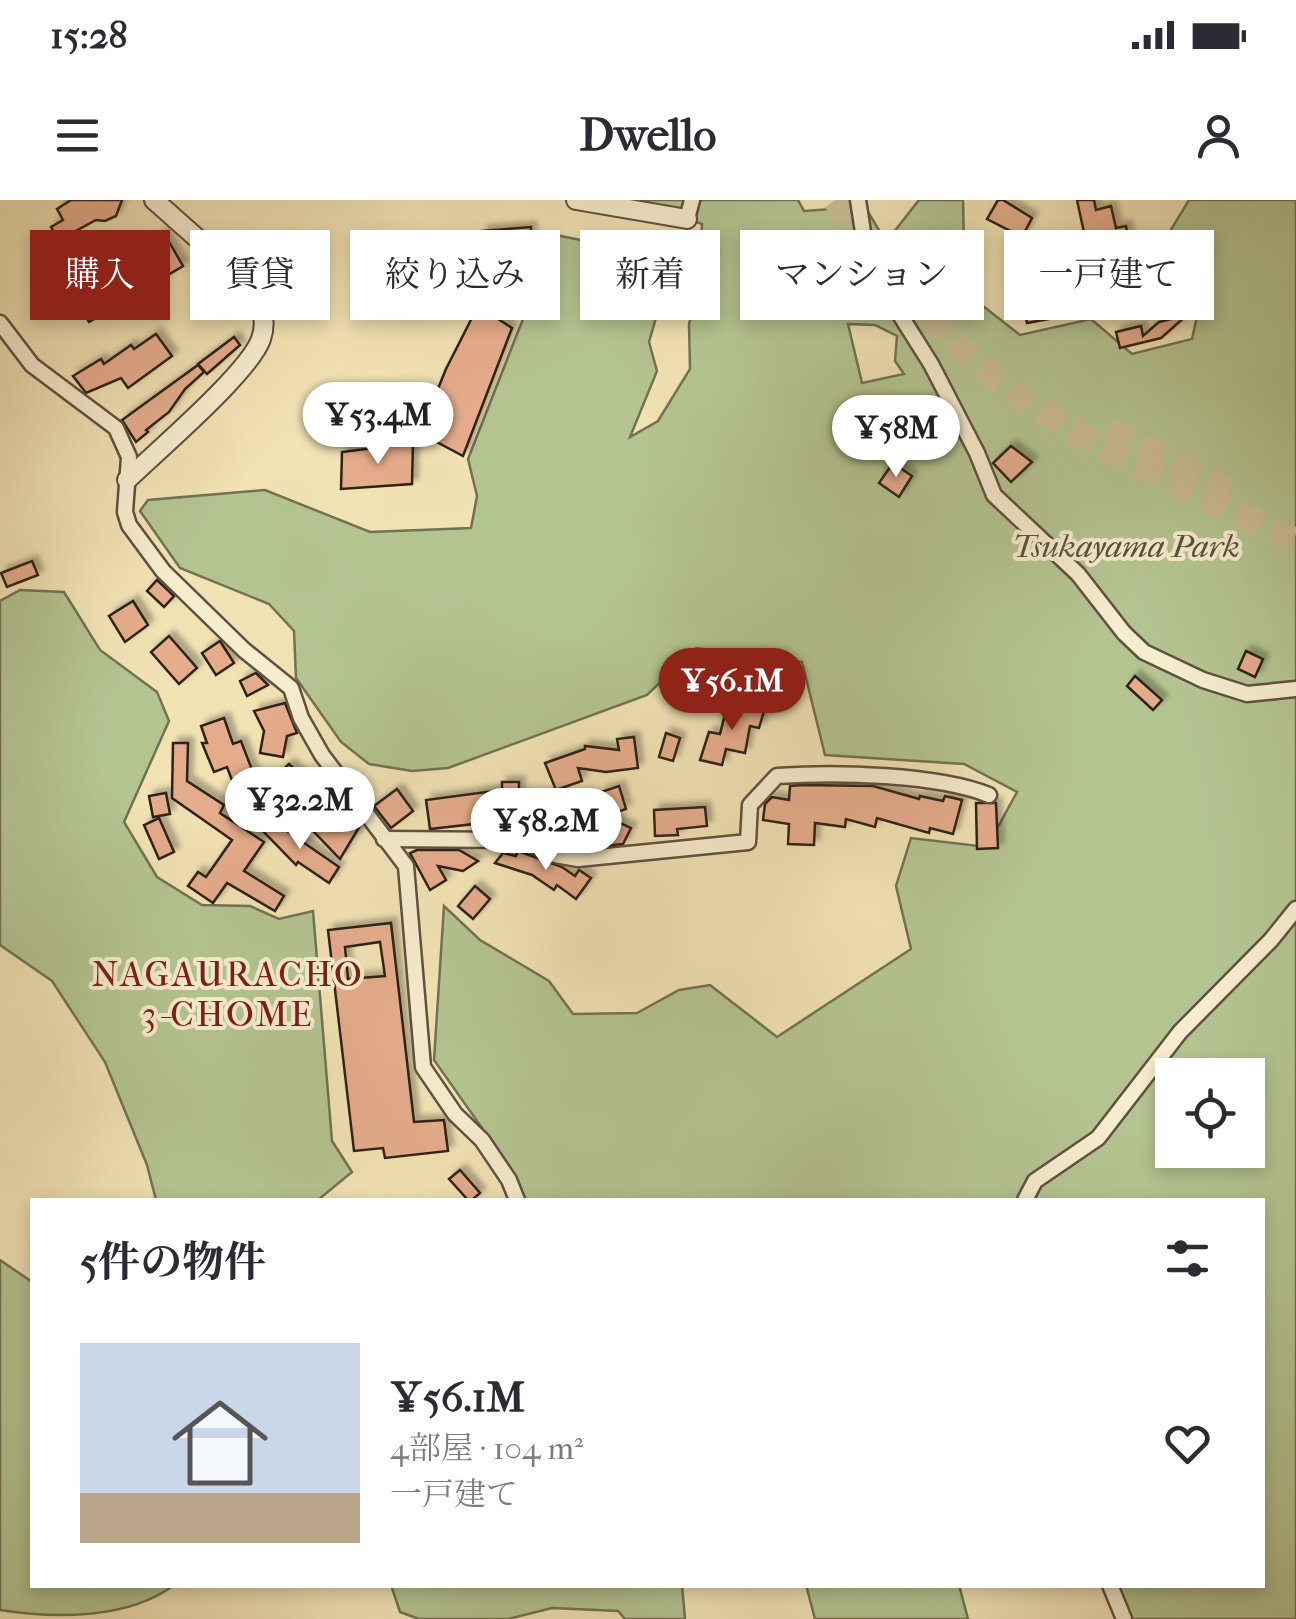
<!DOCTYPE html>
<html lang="ja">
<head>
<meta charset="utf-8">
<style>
  :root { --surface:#fff; --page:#f7f7f7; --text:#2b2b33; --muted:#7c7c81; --accent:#8f2418 }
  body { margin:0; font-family:"IM FELL French Canon","Noto Serif JP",serif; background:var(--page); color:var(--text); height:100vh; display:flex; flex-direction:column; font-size:38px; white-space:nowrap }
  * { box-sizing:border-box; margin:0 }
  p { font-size:32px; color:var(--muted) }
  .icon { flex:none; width:55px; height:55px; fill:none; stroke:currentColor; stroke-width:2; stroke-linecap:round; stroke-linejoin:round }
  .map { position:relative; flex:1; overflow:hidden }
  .side { position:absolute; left:30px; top:998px; width:1235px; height:390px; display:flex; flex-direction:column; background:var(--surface); border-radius:0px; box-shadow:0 5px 15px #0003 }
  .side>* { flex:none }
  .top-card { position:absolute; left:30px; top:30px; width:1238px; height:90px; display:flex; gap:20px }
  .tools { position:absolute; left:1155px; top:858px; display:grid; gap:20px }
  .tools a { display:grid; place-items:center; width:110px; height:110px; border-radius:0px; background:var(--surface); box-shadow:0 5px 15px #0003; font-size:50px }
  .price { position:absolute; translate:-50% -85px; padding:0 22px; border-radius:35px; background:#fff; color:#222; font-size:32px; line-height:65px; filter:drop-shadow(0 2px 5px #0008) }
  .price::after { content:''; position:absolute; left:50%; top:60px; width:30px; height:22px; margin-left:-15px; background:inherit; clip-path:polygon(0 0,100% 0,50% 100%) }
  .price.selected { background:var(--accent); color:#fff }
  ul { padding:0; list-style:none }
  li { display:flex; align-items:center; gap:30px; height:250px; padding:0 50px }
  li span { display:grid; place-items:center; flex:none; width:280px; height:200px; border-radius:0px; color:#555 }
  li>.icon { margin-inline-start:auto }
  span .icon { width:120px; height:120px; fill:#fffc; stroke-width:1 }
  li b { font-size:42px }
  h2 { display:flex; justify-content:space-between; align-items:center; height:120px; padding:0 50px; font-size:42px }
  .chip { padding:0 35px; border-radius:0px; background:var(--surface); box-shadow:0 5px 15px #0003; font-size:35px; line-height:90px }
  .chip.selected { background:var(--accent); color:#fff }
  .status { display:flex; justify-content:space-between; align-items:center; height:70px; padding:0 50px; background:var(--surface); direction:ltr }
  .status svg { height:28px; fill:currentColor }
  header { display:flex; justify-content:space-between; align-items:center; height:130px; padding:0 50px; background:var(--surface); font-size:45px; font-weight:700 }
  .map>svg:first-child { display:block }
</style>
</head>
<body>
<div class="status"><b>15:28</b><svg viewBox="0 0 49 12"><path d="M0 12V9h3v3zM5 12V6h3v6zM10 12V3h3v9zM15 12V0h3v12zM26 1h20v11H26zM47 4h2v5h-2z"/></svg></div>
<header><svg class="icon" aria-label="menu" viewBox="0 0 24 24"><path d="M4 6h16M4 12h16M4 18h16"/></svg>Dwello<svg class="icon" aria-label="person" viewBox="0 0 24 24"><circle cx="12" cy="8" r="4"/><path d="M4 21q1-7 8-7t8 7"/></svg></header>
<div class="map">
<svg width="1296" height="1419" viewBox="0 0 1296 1419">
  <defs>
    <filter id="shadow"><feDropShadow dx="5.5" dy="-5.5" stdDeviation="2.5" flood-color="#0004"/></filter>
  </defs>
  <rect width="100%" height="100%" fill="#f1e2b4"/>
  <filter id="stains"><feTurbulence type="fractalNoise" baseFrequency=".002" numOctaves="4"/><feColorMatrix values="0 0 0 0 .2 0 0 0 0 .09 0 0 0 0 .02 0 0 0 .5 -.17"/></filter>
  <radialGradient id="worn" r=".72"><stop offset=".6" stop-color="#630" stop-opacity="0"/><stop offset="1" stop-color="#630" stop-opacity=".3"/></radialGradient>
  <g fill="#b4c491" stroke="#717255" stroke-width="2.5" fill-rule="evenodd">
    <path d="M637,0h161l6,11 28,-2 10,-9h19l25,42 33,-42h44l2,92 55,43 71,-16 41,35 60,-15 11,-50 -34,-56 20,-33h107v1419h-178v-34h144v-385h-737l-12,-28 -79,-112 10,-154 36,34 69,41 24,33 64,-1 42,-23 31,-5 67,52 134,-88 -15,-63 15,-48 76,9 30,-55 -53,-28 -139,-9 -23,-93 -106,-14 -49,47 -199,73 -36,3 -43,-7 -28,-22 -45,-64 -2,-47 -25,-27 -89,-36 -40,-57 8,-11 117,-10 105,42 101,-4 6,-32 -9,-37 88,-224 117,24 -24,83 8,29 -27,66 28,-16 32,-52 -1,-45 10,-37 3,-63zM848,124l27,1 22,11 -2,25 9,13 -42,9zM1172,875h76v75h-76z"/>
    <polygon points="20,390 64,392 100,450 157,492 169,521 124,622 157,677 202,705 250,706 279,719 313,711 332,941 352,972 318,1000 156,1000 147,965 105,862 52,781 0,745 0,401"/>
    <path d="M0,1060l32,22v303h142c-45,34 -118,34 -174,25z"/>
    <polygon points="391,1385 682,1385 685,1419 625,1419 618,1411 552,1408 508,1419 419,1419 400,1412"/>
    <polygon points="806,1385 959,1385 968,1419 815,1419"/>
  </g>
  <g fill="#e5ac8c" stroke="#2e2119" stroke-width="2.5" fill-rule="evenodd" filter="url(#shadow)">
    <polygon points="71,0 122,0 116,16 105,21 96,20 59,40 51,27 63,20 57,9"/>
    <polygon points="998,0 1003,0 1032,18 1022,37 987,19"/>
    <polygon points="1077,0 1094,0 1096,10 1111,6 1116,28 1126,26 1131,53 1111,56 1119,110 1099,113 1097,102 1048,114 1049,119 1027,123 1023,104 1079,76 1024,75 1024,56 1088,51"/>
    <polygon points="531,27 527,91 488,92 482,31"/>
    <polygon points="164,33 183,66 89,122 70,89"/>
    <polygon points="1146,64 1164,79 1144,101 1131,88"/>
    <polygon points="478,106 512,128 463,256 420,233 446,169"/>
    <polygon points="1187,115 1161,138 1120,148 1116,132 1141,126 1143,136 1159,122"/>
    <polygon points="156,134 172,156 128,188 121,178 86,193 73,176 101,159 104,164 131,145 134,149"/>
    <polygon points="234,137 240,145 207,174 198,164"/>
    <polygon points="198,165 204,172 185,189 169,212 146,230 148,232 136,242 122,220"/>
    <polygon points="413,243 412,284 341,289 342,252"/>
    <polygon points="1011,246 1032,262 1011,282 993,263"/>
    <polygon points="893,263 912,276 899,297 879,283"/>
    <polygon points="32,361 38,375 7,387 1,373"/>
    <polygon points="157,380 174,396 164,407 147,391"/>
    <polygon points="133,401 148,425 125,442 109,416"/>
    <polygon points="169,436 197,468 179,484 151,452"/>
    <polygon points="220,441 234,463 216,475 202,453"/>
    <polygon points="1246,451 1263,459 1255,477 1238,469"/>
    <polygon points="256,473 268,485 247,496 240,481"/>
    <polygon points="1135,476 1162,500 1153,510 1127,486"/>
    <polygon points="728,502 764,511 759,528 750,526 745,553 726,549 722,565 700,560 709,532 720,534"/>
    <polygon points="285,503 297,533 287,536 283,557 260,553 264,531 254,511"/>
    <polygon points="224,518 233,544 241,541 254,575 233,583 227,567 214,572 202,543 207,543 201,526"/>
    <polygon points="666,533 680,538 673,561 659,557"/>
    <polygon points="634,537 638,568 606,572 578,568 582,581 556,590 545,563 585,549 585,546 619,550 617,539"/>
    <polygon points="173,543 188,543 187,581 224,605 220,613 264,642 244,671 284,696 275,711 227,683 213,703 188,686 198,672 206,677 232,640 172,598"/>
    <polygon points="289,564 313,588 319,581 335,592 331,599 352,612 361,624 340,659 268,584"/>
    <polygon points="502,582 519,582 519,599 560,602 558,594 631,628 623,644 606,646 563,628 529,626 482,629 483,623 430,629 426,600 502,590"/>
    <polygon points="801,585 873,586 919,599 920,596 943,601 945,596 962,600 953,634 930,628 929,633 877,618 875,627 846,619 845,627 815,623 814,645 788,644 789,624 763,620 765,604 772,597 789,600 790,586"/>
    <polygon points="619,586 626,609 609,615 601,592"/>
    <polygon points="397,589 413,611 391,628 374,606"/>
    <polygon points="166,593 170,614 153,617 149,596"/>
    <polygon points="976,603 996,603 998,648 977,649"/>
    <polygon points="705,607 707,626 677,629 678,635 655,636 654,610"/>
    <polygon points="159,618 174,652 159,659 144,625"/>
    <polygon points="268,618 339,667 329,683 298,662 296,665 262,630"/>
    <polygon points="417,650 459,650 478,661 463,671 438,666 446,680 430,690 410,653"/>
    <polygon points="518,651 562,667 575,676 579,670 591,678 576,699 557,685 554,690 532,675 495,663 503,653 516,656"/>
    <polygon points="475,686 490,699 473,719 458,706"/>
    <path d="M391,723l23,199 30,-2 4,31 -63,7 -2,-10 -29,3 -26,-221zM380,742l5,34 -37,3 -3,-32z"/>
    <polygon points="460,970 480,993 472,1000 468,1000 449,979"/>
  </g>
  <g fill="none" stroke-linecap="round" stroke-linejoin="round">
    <g stroke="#cabb95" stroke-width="25" stroke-dasharray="25 12" stroke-linecap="butt">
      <path d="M835,0c44,60 89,118 146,166 92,77 209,123 315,175"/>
      <polyline points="1109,229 1229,290"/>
    </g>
    <g stroke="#5f5140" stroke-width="19">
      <g id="minor">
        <polyline points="858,0 868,64 931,164 977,253 994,295 1078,374 1124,433 1144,452 1203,480 1247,494 1296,489"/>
        <polyline points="687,19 692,0"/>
        <polyline points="0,123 32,165 116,228 129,257 125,312 129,325 163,371 244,450 291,488 301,518 322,555 406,666 423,867 455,914 482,940 509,980 517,1000"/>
        <path d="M384,639l138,1 33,15 23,4 170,-17 2,-37 27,-29c58,-4 160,-2 212,19"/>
        <polyline points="1025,1000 1035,981 1098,938 1180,832 1271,740 1296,709"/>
        <polyline points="1110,1385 1124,1419"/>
      </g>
    </g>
    <g stroke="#5f5140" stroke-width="22">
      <g id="tertiary">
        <polyline points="576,0 687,19"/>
        <path d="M127,280c30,-29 122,-107 134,-141 6,-17 1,-36 -9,-52l-98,-87"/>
      </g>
    </g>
    <use href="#minor" stroke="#f6ecce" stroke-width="14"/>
    <use href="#tertiary" stroke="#f6ecce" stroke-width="18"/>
  </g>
  <g text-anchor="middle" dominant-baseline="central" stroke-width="8" stroke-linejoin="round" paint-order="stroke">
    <g font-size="32" font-style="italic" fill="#56523d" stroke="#f6ecce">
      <text x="1126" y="346">Tsukayama Park</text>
    </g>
    <g font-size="35" letter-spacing="2.5" fill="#7a1f14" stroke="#f6ecce">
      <text x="228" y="774">NAGAURACHO<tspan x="228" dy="40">3-CHOME</tspan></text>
    </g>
  </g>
  <rect width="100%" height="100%" filter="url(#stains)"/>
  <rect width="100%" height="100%" fill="url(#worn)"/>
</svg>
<div class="tools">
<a><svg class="icon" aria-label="locate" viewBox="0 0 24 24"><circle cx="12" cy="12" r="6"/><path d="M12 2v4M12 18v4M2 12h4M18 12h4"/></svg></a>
</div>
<b class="price" style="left:378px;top:267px">¥53.4M</b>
<b class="price" style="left:896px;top:280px">¥58M</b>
<b class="price selected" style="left:732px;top:533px">¥56.1M</b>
<b class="price" style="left:300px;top:652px">¥32.2M</b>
<b class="price" style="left:546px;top:673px">¥58.2M</b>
<div class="top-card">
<a class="chip selected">購入</a>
<a class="chip">賃貸</a>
<a class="chip">絞り込み</a>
<a class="chip">新着</a>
<a class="chip">マンション</a>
<a class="chip">一戸建て</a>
</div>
<section class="side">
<h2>5件の物件<svg class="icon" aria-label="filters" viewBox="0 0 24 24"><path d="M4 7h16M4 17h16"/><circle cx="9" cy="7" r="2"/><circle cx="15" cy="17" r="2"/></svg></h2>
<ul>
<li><span style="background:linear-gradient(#c9d6e8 75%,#b9a48a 0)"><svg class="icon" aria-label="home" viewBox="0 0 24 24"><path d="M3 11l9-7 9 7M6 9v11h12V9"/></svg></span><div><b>¥56.1M</b><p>4部屋 · 104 m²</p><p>一戸建て</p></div><svg class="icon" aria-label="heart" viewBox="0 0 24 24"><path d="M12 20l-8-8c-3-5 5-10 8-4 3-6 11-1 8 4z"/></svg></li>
</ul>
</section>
</div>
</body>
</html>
